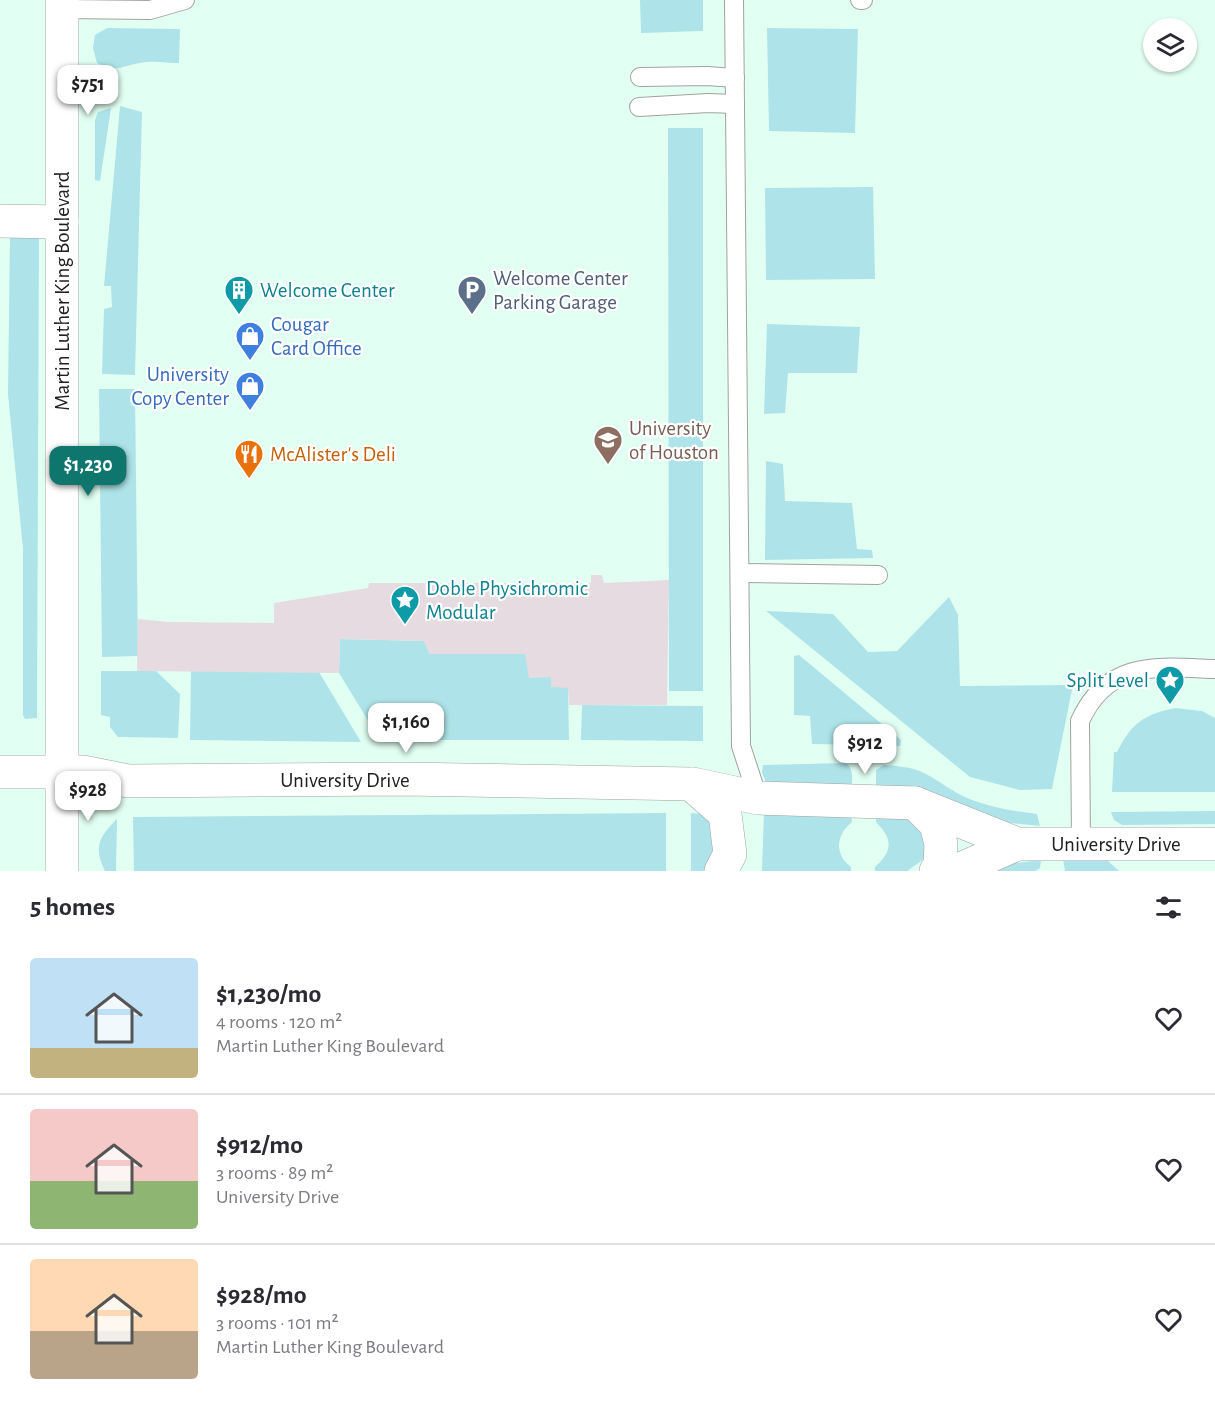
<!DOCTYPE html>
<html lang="en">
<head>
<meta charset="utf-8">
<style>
  :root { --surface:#fff; --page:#f2f2f3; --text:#2b2b33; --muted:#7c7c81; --line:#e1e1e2; --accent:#0f766e }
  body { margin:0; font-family:"Alegreya Sans",sans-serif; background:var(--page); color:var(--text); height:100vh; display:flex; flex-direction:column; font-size:22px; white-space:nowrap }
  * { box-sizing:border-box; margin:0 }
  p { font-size:20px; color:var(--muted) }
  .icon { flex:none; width:33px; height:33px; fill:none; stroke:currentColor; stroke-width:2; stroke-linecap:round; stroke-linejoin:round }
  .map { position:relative; height:871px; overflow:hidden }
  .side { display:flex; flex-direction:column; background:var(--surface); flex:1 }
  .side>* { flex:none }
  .fabs { position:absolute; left:1143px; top:18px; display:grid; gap:12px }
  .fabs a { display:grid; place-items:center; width:54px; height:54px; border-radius:50%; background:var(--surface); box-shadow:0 2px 4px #0004; font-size:30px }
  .price { position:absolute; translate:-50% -51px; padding:0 14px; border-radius:12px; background:#fff; color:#222; font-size:20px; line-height:39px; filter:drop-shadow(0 2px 3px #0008) }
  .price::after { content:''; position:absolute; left:50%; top:36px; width:18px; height:14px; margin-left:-9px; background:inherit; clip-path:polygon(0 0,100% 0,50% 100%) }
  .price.current { background:var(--accent); color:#fff }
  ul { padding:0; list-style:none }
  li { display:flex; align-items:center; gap:18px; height:150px; padding:0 30px }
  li+li { border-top:2px solid var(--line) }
  li span { display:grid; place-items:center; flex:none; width:168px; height:120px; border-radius:6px; color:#555 }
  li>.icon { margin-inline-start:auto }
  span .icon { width:72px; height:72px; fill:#fffc; stroke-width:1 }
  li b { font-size:26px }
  h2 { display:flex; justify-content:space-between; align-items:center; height:72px; padding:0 30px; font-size:26px }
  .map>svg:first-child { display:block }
</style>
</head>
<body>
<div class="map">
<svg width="1215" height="871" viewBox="0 0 1215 871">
  <rect width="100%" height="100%" fill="#e7f1e9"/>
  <path fill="#e2fff3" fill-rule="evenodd" d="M0,0h1215v871h-1215zM1154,28h32v34h-32z"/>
  <g fill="#aee4e9">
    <polygon points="640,0 703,0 703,31 641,33"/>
    <path d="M107,28l73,1 -1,34c-12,0 -27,-3 -39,0 -19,3 -23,10 -43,0l-4,-15 2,-13z"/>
    <polygon points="767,28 858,29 855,133 769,131"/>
    <polygon points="120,106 142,112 135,375 102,374 104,309 112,307 111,286 104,286"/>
    <polygon points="111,108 100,181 95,180 95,120 98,112"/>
    <polygon points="668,128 703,128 703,691 669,691"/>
    <polygon points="873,187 875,279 766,280 765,188"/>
    <polygon points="10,234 39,234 37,709 37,718 25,719 23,715 23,549 8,394"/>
    <polygon points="767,324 860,327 857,373 788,373 785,413 764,414"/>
    <polygon points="99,389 135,389 138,656 102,657"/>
    <polygon points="766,461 783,464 785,501 852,503 857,549 872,550 873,558 765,560"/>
    <polygon points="949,597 958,615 960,686 1073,685 1052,789 1020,790 970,777 766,611 833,614 868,652 897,651"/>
    <polygon points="340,639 424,641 430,654 525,654 551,677 568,688 569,740 380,740 339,673"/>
    <polygon points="799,655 901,740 900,746 812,744 810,716 794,715 794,656"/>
    <polygon points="191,670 319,672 361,742 190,740"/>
    <polygon points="101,671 156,671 180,694 178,738 118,737 110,727 110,717 101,715"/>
    <polygon points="582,705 703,706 703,741 581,740"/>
    <path d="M1175,708l27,3 13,7v74h-103l2,-40h3c14,-28 27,-38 58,-44z"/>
    <path d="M845,763c10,5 7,19 6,29l-85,-10 -4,-9 1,-8z"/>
    <path d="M884,765c14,1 28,2 40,8 14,7 26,17 41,24 23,10 47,14 72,17l3,12 -29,-3 -135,-31v-22z"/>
    <path d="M851,811l1,11c-16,13 -18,32 -1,45v4h-89l2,-59z"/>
    <path d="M876,811l36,8 17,16 -5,24 -17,12h-32v-4c18,-16 18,-28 1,-45z"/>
    <polygon points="1215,811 1215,824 1122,825 1114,820 1111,812"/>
    <polygon points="666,813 666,871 134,871 133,817"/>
    <polygon points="691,813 703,814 714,822 713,871 691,871"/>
    <path d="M117,819l-1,52h-11c-12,-24 -6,-34 12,-52z"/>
    <polygon points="1063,859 1107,860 1119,871 1065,871"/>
    <polygon points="1041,860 1040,868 1035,871 982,871 1015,863"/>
  </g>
  <polygon fill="#e6dbe0" points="591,575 602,575 604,583 669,580 667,705 569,705 568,688 551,687 551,677 529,678 525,654 430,654 424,641 340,639 339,673 137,671 138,619 169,622 274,623 274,603 368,588 369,583 591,583"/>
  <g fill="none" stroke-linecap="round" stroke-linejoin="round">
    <g stroke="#a1a1a1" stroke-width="20">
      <g id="lane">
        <polyline points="734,0 741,746 758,798"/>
        <polyline points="860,0 863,0"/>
        <polyline points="62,9 150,10 185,0"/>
        <polyline points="640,77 707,76 735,78"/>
        <polyline points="639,107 708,103 735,104"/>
        <polyline points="740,573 878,575"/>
        <path d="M1081,843l-1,-122c28,-62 78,-54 135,-52"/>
      </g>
    </g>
    <g stroke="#a1a1a1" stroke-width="34">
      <g id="street">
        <polyline points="0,221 62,222"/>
        <polyline points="0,772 83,772 128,781 403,779 691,784 725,814 730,854 721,871"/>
        <polyline points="693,784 758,798 915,803 1017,844 1215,844"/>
        <polyline points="915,803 936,824 941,844 940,867 936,871"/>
        <polyline points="62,871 62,0"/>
        <polyline points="956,871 1017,844"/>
      </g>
    </g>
    <use href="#lane" stroke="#fff" stroke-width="18"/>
    <use href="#street" stroke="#fff" stroke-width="33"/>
  </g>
  <defs>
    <g id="building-pin" transform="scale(1.5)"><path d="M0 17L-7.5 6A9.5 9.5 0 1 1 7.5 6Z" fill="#0f9aa8" stroke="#fff"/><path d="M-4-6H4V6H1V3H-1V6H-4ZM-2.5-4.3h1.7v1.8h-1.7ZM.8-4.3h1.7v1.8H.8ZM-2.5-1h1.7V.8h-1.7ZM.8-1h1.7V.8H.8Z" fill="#fff"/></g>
    <g id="parking-pin" transform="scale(1.5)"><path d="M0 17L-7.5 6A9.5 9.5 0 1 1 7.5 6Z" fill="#5c6f8a" stroke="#fff"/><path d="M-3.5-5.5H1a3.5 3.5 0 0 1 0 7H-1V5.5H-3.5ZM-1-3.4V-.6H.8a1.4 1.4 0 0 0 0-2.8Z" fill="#fff"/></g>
    <g id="shop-pin" transform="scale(1.5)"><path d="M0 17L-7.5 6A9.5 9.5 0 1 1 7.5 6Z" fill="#3f7fe0" stroke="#fff"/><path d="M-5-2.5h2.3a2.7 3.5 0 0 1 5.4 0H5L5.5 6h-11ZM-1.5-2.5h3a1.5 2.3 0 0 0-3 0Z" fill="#fff"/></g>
    <g id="university-pin" transform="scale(1.5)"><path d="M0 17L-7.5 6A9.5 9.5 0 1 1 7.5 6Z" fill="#8d6e63" stroke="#fff"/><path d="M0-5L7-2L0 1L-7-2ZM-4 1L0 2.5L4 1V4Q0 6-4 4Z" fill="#fff"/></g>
    <g id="restaurant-pin" transform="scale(1.5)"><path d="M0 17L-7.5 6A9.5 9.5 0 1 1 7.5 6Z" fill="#e8710a" stroke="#fff"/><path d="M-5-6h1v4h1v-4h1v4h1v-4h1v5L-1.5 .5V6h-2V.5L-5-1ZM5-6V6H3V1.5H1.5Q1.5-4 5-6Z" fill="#fff"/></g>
    <g id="sight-pin" transform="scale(1.5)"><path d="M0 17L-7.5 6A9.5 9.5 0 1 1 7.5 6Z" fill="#0f9aa8" stroke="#fff"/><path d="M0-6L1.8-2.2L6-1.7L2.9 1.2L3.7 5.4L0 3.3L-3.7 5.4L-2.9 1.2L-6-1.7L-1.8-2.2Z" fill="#fff"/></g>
  </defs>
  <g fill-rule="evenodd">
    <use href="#building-pin" x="239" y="290"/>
    <use href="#parking-pin" x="472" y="290"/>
    <use href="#shop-pin" x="250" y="336"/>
    <use href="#shop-pin" x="250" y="386"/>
    <use href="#university-pin" x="608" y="440"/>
    <use href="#restaurant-pin" x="249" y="454"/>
    <use href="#sight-pin" x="405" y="600"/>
    <use href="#sight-pin" x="1170" y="680"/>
  </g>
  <g text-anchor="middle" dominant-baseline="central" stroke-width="4.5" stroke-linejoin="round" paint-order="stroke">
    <g font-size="21" fill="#4e5e75" stroke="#fff" text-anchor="start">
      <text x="493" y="278">Welcome Center<tspan x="493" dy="24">Parking Garage</tspan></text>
    </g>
    <g font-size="21" fill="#0d838f" stroke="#fff" text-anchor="start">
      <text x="260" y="290">Welcome Center</text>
      <text x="426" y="588">Doble Physichromic<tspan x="426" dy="24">Modular</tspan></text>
      <text x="1149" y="680" text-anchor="end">Split Level</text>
    </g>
    <g font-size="21" fill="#202020" stroke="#fff">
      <text transform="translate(62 291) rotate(-90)">Martin Luther King Boulevard</text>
      <text x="345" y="780">University Drive</text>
      <text x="1116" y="844">University Drive</text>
    </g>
    <g font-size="21" fill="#366cbe" stroke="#fff" text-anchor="start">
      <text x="271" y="324">Cougar<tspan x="271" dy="24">Card Office</tspan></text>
      <text x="229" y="374" text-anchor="end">University<tspan x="229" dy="24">Copy Center</tspan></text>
    </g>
    <g font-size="21" fill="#785e54" stroke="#fff" text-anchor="start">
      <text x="629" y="428">University<tspan x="629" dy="24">of Houston</tspan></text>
    </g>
    <g font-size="21" fill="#c56008" stroke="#fff" text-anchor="start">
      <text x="270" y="454">McAlister's Deli</text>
    </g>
  </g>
</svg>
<div class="fabs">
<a><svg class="icon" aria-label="layers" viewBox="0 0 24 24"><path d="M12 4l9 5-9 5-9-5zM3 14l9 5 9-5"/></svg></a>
</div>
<b class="price" style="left:88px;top:116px">$751</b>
<b class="price current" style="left:88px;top:497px">$1,230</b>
<b class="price" style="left:406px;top:754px">$1,160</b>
<b class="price" style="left:865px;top:775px">$912</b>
<b class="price" style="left:88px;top:822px">$928</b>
</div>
<section class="side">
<h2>5 homes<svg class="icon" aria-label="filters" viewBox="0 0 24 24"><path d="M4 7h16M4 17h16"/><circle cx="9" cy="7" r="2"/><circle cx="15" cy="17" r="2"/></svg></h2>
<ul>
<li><span style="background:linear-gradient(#bfe0f5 75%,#c2b280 0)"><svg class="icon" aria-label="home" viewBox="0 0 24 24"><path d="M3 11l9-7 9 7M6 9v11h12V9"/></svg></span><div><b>$1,230/mo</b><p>4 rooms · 120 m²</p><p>Martin Luther King Boulevard</p></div><svg class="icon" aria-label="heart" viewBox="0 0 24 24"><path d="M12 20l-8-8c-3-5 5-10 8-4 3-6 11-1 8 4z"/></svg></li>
<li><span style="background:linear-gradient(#f6c9c9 60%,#8fb573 0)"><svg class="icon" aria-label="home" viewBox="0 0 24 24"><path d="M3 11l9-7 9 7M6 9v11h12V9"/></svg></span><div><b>$912/mo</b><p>3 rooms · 89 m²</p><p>University Drive</p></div><svg class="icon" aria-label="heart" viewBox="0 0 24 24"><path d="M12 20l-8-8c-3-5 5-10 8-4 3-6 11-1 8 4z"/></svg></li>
<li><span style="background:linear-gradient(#ffd9b3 60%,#b9a48a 0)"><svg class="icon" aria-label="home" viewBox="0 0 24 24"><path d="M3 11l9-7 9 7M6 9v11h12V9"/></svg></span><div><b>$928/mo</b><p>3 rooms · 101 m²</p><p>Martin Luther King Boulevard</p></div><svg class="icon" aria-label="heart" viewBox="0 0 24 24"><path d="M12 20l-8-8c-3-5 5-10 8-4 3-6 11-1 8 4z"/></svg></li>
</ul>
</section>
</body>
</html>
